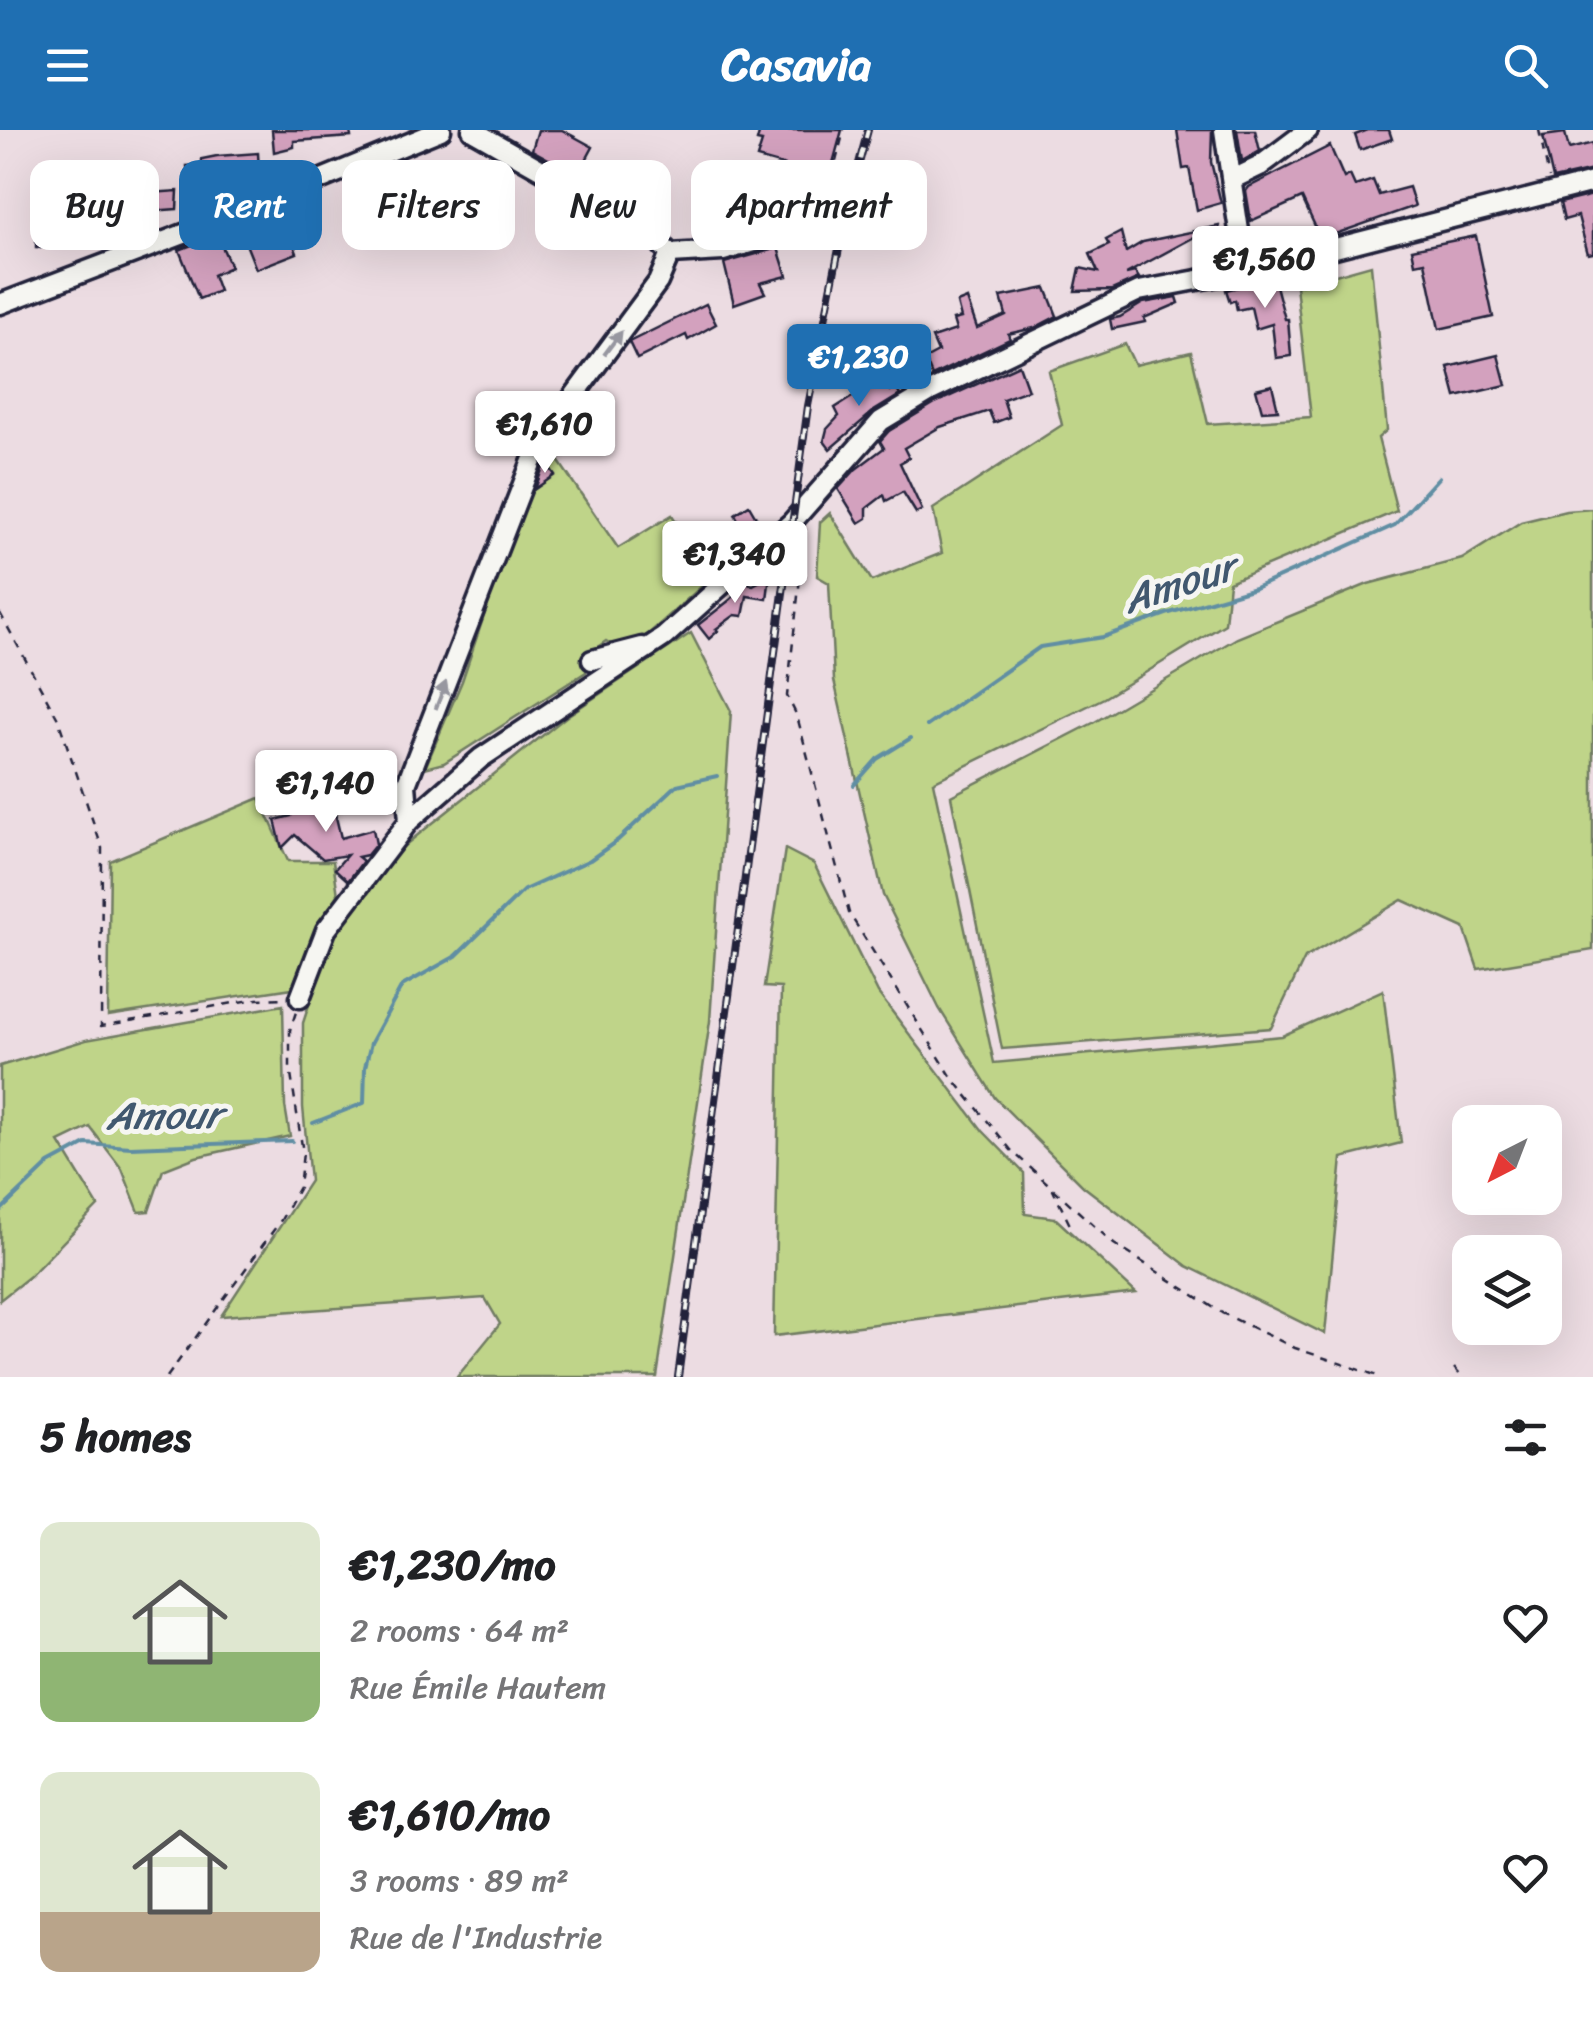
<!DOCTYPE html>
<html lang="en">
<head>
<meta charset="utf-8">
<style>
  :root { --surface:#fff; --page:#f2f2f2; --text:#202124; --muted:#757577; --accent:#1f6fb2 }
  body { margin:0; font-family:Sriracha,sans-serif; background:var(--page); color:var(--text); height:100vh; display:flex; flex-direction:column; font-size:38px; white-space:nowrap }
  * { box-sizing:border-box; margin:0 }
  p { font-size:32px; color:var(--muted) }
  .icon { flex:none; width:55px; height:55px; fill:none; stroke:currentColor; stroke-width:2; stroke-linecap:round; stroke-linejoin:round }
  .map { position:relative; height:1247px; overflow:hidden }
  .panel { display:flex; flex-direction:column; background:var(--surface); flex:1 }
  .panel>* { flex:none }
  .top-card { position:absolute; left:30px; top:30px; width:1000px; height:90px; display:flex; gap:20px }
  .needle { width:65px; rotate:222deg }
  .controls { position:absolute; left:1452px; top:975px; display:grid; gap:20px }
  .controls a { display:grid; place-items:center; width:110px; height:110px; border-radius:20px; background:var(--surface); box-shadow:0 10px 40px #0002; font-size:50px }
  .price { position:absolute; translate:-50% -85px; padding:0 22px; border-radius:10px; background:#fff; color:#222; font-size:32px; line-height:65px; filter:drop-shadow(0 2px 5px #0008) }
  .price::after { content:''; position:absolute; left:50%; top:60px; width:30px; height:22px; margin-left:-15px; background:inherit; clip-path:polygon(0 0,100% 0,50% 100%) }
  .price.selected { background:var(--accent); color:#fff }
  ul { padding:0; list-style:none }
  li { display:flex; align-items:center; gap:30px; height:250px; padding:0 40px }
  li span { display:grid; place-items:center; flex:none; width:280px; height:200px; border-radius:20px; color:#555 }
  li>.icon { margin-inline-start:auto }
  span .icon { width:120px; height:120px; fill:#fffc; stroke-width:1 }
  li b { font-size:42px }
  h2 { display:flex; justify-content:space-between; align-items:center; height:120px; padding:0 40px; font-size:42px }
  .tag { padding:0 35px; border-radius:20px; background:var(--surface); box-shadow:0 10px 40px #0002; font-size:35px; line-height:90px }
  .tag.selected { background:var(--accent); color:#fff }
  header { display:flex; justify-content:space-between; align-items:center; height:130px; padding:0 40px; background:var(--accent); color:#fff; font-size:45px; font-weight:800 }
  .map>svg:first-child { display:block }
</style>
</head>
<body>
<header><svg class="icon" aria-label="menu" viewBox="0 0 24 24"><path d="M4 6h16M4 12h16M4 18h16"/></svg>Casavia<svg class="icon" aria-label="search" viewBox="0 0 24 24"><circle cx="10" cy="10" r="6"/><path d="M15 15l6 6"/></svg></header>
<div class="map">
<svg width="1593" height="1247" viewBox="0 0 1593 1247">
  <rect width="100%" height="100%" fill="#ecdce2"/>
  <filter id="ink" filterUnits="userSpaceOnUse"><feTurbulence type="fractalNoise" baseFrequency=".01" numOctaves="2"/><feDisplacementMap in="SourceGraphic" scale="20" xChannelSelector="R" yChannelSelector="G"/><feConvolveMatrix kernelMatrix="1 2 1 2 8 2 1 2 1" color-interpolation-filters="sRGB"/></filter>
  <g filter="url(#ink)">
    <g fill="#bfd489" stroke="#707b62" stroke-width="2.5">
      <polygon points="1371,135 1387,300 1378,308 1397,381 1229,452 1225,494 1104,568 933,652 994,933 1282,906 1383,860 1401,1013 1342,1028 1325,1204 1187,1136 1083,1056 995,968 939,878 883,765 834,550 829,453 817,446 820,392 830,383 872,451 942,423 933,379 1062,295 1049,241 1125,214 1135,235 1191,222 1208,294 1311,287 1296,156"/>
      <polygon points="551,320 618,418 672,385 711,448 645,507 614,516 606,511 588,524 586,542 444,633 425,638 462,551 519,382"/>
      <polygon points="1593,379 1593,820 1478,839 1464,798 1402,770 1305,828 1271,898 1002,919 951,666 1093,593 1237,508 1368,454 1462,429 1521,392 1566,381"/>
      <polygon points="691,503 731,581 710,891 657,1247 457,1247 500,1194 485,1168 221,1186 310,1051 303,977 303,893 336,793 404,716 567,586"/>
      <polygon points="260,668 288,731 333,731 338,765 314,802 292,858 108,886 110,731"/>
      <polygon points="785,719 814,734 878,863 983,1001 1024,1043 1025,1084 1055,1088 1136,1163 774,1206 781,858 764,857"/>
      <polygon points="283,875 285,976 290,1006 196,1027 163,1040 149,1081 139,1082 122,1039 90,997 59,1012 98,1076 30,1146 0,1170 0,936 86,910"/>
    </g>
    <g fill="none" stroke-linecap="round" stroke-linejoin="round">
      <g stroke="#608ea3" stroke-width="4">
        <polyline points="927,596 1040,517 1103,507 1166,484 1255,458 1395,395 1439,347"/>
        <polyline points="854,655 877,629 911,608"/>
        <polyline points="313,993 364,973 365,937 371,913 402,856 456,826 524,760 590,730 618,710 677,655 717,646"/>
        <polyline points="0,1081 49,1034 86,1014 131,1017 292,1011"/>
      </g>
    </g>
    <g fill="#d3a1be" stroke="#22223b" stroke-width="2.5">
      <polygon points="272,0 350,0 351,7 294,11 294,17 274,22"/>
      <polygon points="538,0 562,0 593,17 578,45 532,20"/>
      <polygon points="760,0 842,0 829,48 757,28 762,12 757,11"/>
      <polygon points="1177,0 1212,0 1211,32 1221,73 1197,80 1189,38 1183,39"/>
      <polygon points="1237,0 1255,0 1260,21 1242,31"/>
      <polygon points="1368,0 1389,0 1392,9 1360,20 1355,5"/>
      <polygon points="1565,3 1569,19 1593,13 1593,40 1553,49 1543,6"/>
      <polygon points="1330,16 1344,48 1350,45 1355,56 1373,50 1379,65 1409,57 1415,76 1321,109 1302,68 1251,91 1246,61 1249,57"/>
      <polygon points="258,23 259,40 252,40 252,44 212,47 213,67 189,68 187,36 202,35 202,29 217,26"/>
      <polygon points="178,61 177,79 151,81 150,63"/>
      <polygon points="1593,65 1593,123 1588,124 1578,86 1564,90 1560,73"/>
      <polygon points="798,74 832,84 810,90 813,109 802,111 798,92 794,92"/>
      <polygon points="140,75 141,93 104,99 104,103 66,105 67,118 36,117 36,97 55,96 55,89 115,82 115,76"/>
      <polygon points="730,84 744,87 742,94 752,96 751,100 721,109 694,110 705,85 729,90"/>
      <polygon points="1219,96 1222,114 1228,112 1231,131 1204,136 1200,104 1126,144 1135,142 1139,148 1112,160 1075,161 1080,138 1098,142 1090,124 1109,115 1106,110 1121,102 1126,122 1143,112"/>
      <polygon points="287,98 297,123 256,139 246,114"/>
      <polygon points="217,105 231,137 213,145 219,161 199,169 179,120"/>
      <polygon points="1476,106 1493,187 1439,199 1425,132 1415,134 1412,119"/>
      <polygon points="778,118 787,146 760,153 765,163 734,174 724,133"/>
      <polygon points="1274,148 1285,189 1288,189 1291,226 1276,228 1272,194 1256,199 1251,177 1237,180 1235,170 1230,172 1226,160"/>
      <polygon points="1046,158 1057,186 1034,198 1008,204 1010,209 932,246 925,229 938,222 932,208 956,200 953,190 961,188 957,173 967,169 977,198 1006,185 1001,167"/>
      <polygon points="1177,167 1179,173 1144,188 1145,192 1112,199 1110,189 1120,187 1143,173"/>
      <polygon points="706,174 716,194 688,210 686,205 637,229 629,212"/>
      <polygon points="1498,225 1506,255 1456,267 1448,237"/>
      <polygon points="1019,235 1028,260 1003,269 1009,287 994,293 989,281 940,297 904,318 909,328 900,333 922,380 916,383 903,362 886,371 884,365 867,378 867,388 859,393 838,359 856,339 884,318 880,311 889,301 935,273"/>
      <polygon points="879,244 890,261 895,257 900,265 874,281 830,319 824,311 827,299 839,286 835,278 866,258 864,253"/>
      <polygon points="1272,255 1278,280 1262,281 1256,259"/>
      <polygon points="547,334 555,345 535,359 543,337"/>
      <polygon points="749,375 764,401 755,409 751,402 746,405 735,384"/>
      <polygon points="770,446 767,469 747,466 743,486 735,485 716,499 718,501 709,509 698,495 731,469 750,448 749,454 753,455"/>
      <polygon points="331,666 341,708 373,699 376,714 367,725 358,727 363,731 348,751 335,739 347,725 323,729 295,705 282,718 275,690 291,686 290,680 308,675 307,672"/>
    </g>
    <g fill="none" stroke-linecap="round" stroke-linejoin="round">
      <g stroke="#22223b" stroke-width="25">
        <g id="minor">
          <polyline points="472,0 649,101 670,124 723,121 774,106"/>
          <polyline points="1224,0 1245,141"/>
          <polyline points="1233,49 1260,36 1308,0"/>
          <polyline points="0,174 244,81 441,0"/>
          <polyline points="592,530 642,517"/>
          <polyline points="409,691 406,655 539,313 658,152 670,124"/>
          <polyline points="300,868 326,800 409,691 481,628 664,507 792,392 881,291 929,262 1139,161 1245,141 1593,52"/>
        </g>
      </g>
      <g stroke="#22223b" stroke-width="2.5" stroke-dasharray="8 8" stroke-linecap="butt">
        <polyline points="1539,0 1549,48"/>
        <polyline points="786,97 821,90 844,0"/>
        <polyline points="805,402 787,566 797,586 849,783 951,946 1011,1020 1114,1114 1222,1183 1295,1218 1381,1247"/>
        <polyline points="0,483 58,589 102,718 101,896 257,869 286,868"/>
        <polyline points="1052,1058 1072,1099"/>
        <polyline points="1454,1238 1462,1247"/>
        <polyline points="167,1247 281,1090 299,1057 303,1023 290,938 290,900 296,882"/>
      </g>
      <use href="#minor" stroke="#f6f6f2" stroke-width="18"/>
      <g stroke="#22223b" stroke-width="8">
        <polyline id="rail" points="678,1247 808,276 847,78 868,0"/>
      </g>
      <use href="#rail" stroke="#f6f6f2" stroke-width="4" stroke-dasharray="11" stroke-linecap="butt"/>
    </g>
    <defs><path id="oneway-solid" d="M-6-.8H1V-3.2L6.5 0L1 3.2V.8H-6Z" transform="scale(2.5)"/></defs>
    <g fill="#9797a0">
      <use href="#oneway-solid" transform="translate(613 213) rotate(-53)"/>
      <use href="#oneway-solid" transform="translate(441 565) rotate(-69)"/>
    </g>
  </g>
  <g text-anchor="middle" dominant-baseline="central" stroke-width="10" stroke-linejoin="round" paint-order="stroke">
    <g font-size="40" font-style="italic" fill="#41586f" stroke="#f6f6f2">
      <text transform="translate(1179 453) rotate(-18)">Amour</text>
      <text transform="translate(164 985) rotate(-1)">Amour</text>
    </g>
  </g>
</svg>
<div class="controls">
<a><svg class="needle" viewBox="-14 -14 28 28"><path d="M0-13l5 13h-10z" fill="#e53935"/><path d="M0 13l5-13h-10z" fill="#757577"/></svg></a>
<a><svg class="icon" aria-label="layers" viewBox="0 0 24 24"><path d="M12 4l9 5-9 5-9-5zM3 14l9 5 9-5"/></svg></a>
</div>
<b class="price" style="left:1265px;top:181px">€1,560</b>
<b class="price selected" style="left:859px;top:279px">€1,230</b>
<b class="price" style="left:545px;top:346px">€1,610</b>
<b class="price" style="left:735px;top:476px">€1,340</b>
<b class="price" style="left:326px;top:705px">€1,140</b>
<div class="top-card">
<a class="tag">Buy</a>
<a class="tag selected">Rent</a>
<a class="tag">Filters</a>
<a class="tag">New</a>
<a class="tag">Apartment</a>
</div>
</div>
<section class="panel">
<h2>5 homes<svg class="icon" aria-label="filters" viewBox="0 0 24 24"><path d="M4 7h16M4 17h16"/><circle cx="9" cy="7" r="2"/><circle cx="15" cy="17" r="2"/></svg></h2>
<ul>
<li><span style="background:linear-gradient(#dfe7d0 65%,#8fb573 0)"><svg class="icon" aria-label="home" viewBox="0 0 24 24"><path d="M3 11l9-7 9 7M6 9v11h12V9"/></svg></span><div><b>€1,230/mo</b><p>2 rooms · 64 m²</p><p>Rue Émile Hautem</p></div><svg class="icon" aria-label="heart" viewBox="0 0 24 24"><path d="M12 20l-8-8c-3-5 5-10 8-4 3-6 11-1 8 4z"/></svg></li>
<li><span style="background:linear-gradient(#dfe7d0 70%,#b9a48a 0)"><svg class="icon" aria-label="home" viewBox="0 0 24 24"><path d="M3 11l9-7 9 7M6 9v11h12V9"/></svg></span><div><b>€1,610/mo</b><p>3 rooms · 89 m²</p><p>Rue de l'Industrie</p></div><svg class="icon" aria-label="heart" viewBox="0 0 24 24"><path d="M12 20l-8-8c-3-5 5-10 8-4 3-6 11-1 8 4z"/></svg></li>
</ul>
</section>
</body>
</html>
